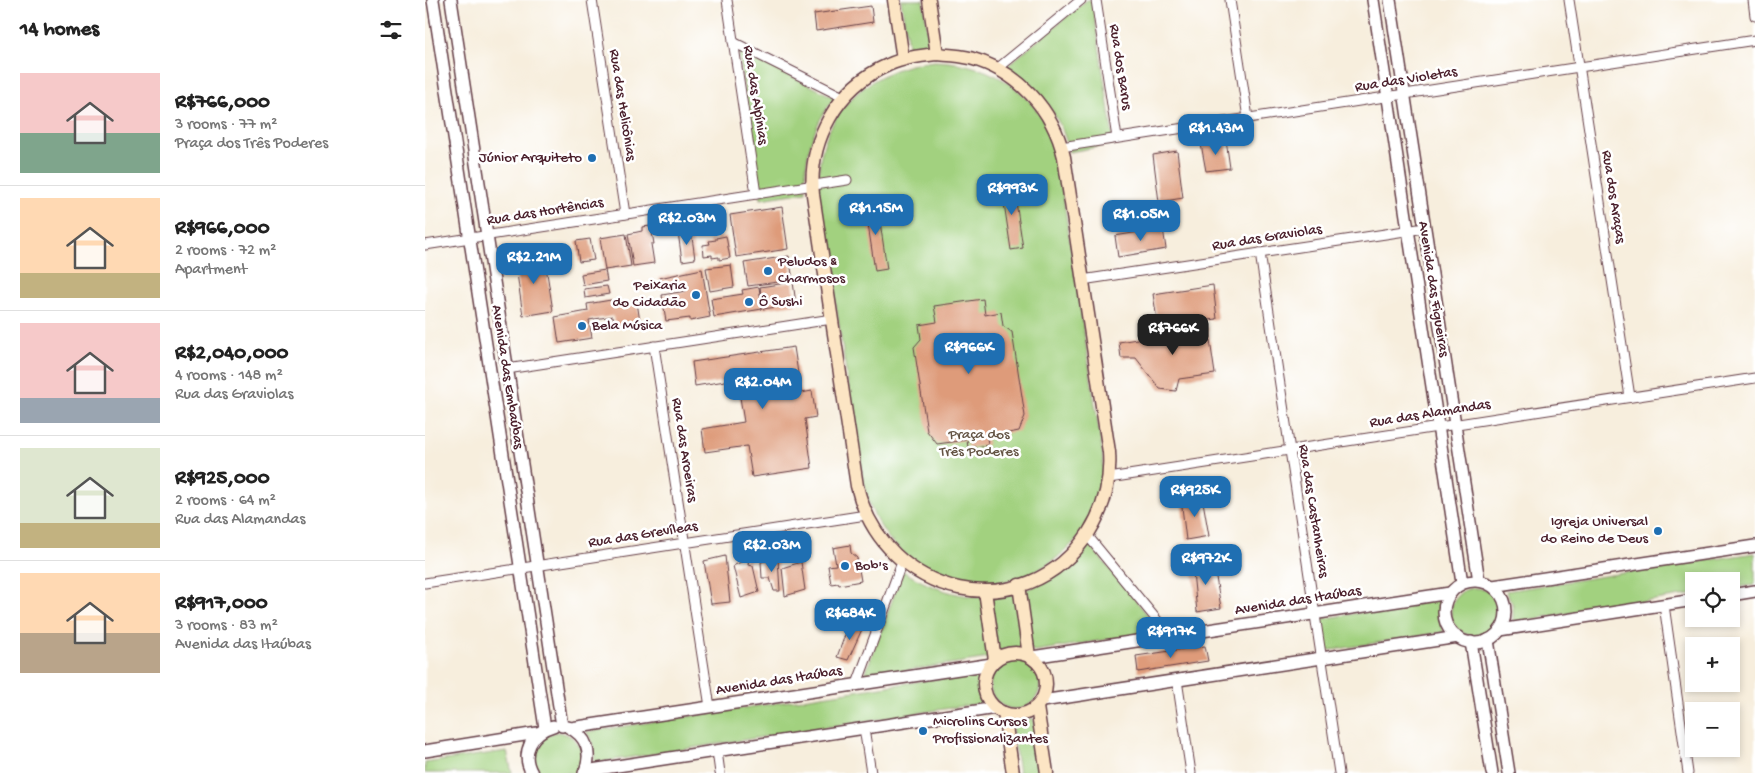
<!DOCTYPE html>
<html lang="en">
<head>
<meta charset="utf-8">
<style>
  :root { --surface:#fff; --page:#f2f2f2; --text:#222; --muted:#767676; --line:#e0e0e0; --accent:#1f6fb2 }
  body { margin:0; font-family:"Gochi Hand",sans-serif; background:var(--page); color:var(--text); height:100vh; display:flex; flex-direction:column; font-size:19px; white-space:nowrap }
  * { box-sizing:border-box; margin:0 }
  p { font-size:16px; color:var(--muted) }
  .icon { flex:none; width:28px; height:28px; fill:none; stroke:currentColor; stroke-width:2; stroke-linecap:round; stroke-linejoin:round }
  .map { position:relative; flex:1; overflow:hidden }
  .drawer { display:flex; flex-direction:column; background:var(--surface); width:425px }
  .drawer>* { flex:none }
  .fabs { position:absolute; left:1260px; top:572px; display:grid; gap:10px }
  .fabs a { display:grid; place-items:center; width:55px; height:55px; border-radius:0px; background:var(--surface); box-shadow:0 2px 8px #0003; font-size:25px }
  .price { position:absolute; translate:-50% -42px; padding:0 11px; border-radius:10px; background:var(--accent); color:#fff; font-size:16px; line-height:32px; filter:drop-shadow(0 1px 2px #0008) }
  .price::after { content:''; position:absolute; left:50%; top:30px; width:15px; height:11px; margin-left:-8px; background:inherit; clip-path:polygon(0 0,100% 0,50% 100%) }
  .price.current { background:#222; color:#fff }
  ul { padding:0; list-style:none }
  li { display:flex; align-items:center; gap:15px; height:125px; padding:0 20px }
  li+li { border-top:1px solid var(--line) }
  li span { display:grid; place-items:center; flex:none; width:140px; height:100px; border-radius:0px; color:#555 }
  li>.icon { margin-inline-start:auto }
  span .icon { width:60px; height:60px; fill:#fffc; stroke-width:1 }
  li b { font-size:21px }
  h2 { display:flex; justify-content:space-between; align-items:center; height:60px; padding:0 20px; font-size:21px }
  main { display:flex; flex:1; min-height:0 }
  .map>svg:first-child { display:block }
</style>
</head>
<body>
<main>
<section class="drawer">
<h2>14 homes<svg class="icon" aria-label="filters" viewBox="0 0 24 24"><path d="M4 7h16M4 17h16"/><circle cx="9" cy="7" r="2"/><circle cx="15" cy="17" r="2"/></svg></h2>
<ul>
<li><span style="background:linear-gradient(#f6c9c9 60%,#7fa58c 0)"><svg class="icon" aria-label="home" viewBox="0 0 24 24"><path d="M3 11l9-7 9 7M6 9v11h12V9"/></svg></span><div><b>R$766,000</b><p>3 rooms · 77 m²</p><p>Praça dos Três Poderes</p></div></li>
<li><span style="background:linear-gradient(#ffd9b3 75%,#c2b280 0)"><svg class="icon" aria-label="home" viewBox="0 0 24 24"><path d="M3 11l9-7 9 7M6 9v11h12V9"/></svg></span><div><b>R$966,000</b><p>2 rooms · 72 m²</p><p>Apartment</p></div></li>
<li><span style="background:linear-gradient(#f6c9c9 75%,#9aa5b1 0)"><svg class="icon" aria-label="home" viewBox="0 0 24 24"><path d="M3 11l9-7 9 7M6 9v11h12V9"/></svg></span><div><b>R$2,040,000</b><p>4 rooms · 148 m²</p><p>Rua das Graviolas</p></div></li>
<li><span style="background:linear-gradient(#dfe7d0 75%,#c2b280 0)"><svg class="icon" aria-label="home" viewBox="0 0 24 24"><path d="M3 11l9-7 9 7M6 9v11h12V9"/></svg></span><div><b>R$925,000</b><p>2 rooms · 64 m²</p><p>Rua das Alamandas</p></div></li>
<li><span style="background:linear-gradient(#ffd9b3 60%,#b9a48a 0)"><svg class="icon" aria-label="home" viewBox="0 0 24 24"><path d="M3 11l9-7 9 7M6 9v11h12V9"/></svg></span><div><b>R$917,000</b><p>3 rooms · 83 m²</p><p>Avenida das Itaúbas</p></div></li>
</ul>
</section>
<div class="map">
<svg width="1330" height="773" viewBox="0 0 1330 773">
  <rect width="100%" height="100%" fill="#fff"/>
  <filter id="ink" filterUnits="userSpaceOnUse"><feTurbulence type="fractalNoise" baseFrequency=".02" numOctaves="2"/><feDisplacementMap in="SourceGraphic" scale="10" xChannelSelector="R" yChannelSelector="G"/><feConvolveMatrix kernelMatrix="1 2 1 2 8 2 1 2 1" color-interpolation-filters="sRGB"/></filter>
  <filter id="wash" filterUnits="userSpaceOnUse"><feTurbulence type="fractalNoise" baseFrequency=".0096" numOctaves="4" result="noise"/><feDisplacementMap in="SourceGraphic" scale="20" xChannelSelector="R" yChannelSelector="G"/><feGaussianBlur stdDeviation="1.12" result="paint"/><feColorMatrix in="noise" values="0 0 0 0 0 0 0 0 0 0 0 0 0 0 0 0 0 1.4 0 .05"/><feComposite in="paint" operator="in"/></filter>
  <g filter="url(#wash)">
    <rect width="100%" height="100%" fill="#f7eedd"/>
    <g fill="#a2d17f" stroke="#767855">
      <polygon points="476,0 498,0 505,48 484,52"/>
      <path d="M662,0h5l22,144 -45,8c-7,-36 -32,-66 -63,-85z"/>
      <path d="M313,49l97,49c-22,25 -32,61 -29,94l-45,7z"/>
      <path d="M510,61c60,2 109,35 122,96l45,293c4,34 -6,69 -30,94 -73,76 -189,38 -209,-63l-44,-286c-7,-74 45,-128 116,-134z"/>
      <path d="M664,544l72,87 -126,20c-21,-6 -28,-6 -46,7l-125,19 39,-106c66,42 135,33 186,-27z"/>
      <polygon points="1330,553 1330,585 1306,588 1306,581 1269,581 1269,594 1088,622 1088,605 1081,591"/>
      <circle cx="1050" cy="612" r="24"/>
      <path d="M1017,600c-3,12 -3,22 2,32l-119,19 -5,-32z"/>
      <circle cx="590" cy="684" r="25"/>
      <path d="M555,672l-2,12 5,19 -389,60c2,-12 -1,-21 -8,-31z"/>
      <polygon points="608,718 616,773 594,773 586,721 598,721"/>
      <path d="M132,732c22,2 31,23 19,41h-35c-15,-16 -4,-37 16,-41z"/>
      <polygon points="82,751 87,773 0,773 0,763"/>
    </g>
    <g id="blocks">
      <g fill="#de9b7a">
        <polygon points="446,6 448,22 391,31 389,14"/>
        <polygon points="801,140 805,168 781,171 776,144"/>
        <polygon points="752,151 758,198 734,202 728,155"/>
        <polygon points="588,182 598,248 586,250 576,183"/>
        <polygon points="452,202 462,269 450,271 440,204"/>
        <polygon points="357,207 363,249 311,257 305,215"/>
        <polygon points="226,226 229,244 226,244 229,263 208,266 203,234 217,231 217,227"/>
        <polygon points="738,228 741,249 693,257 690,236"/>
        <polygon points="266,230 270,259 257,261 253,232"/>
        <polygon points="201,234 206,266 180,270 175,238"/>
        <polygon points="301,236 305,258 294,260 294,257 287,258 287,255 279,256 278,245 285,244 284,241 291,240 291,238"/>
        <polygon points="165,239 169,260 154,262 151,241"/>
        <polygon points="119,254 128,311 98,316 90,259"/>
        <polygon points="364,256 368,280 323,286 319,263"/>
        <polygon points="306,265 309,287 285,291 281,268"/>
        <polygon points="277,269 285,317 265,321 265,318 241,321 237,295 261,291 259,283 236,286 234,278"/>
        <polygon points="180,270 182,281 158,285 156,274"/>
        <polygon points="368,282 371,304 338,309 335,287"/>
        <polygon points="788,285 792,319 733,326 728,294"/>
        <polygon points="182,286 184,294 160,298 159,289"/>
        <polygon points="334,287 337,309 289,317 286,299 318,294 317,290"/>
        <polygon points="558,299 560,315 576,312 578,326 587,332 600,416 594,431 562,437 563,445 543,448 542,440 512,444 502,431 489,347 496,339 494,325 512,322 509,306"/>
        <polygon points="186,300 187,306 212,302 215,322 190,326 188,316 164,320 167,338 134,343 130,317 163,311 162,304"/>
        <polygon points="783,327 790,374 754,379 751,391 735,389 711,358 696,358 694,342"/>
        <polygon points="369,347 376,393 387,391 391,417 380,419 387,468 327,477 322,446 280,452 277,429 319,422 312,379 270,386 267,362"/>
        <polygon points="777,496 784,536 761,540 756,499"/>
        <polygon points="425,545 426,553 432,558 436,581 414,585 413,583 406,584 403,566 411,565 408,548"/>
        <polygon points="300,556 305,602 286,604 279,561"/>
        <polygon points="324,558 323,565 328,566 334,592 316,598 308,566"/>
        <polygon points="353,559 355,591 349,591 345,578 337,578 336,562"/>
        <polygon points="788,559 796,608 772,612 767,562"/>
        <polygon points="376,562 380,590 360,596 357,568"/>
        <polygon points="425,621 438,627 423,660 412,657"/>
        <polygon points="780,646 783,661 713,672 711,656"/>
      </g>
    </g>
  </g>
  <g filter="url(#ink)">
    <use href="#blocks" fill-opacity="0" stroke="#643e46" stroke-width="1"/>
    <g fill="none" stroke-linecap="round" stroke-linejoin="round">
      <g stroke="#643e46" stroke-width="11">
        <g id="minor">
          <polyline points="167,0 200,214"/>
          <polyline points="302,0 331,194"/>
          <polyline points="671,0 692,138"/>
          <polyline points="805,0 823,118"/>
          <polyline points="1144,0 1205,397"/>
          <polyline points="1328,0 1330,16"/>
          <polyline points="308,42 418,97"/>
          <polyline points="572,69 656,0"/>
          <polyline points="636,147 1330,40"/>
          <polyline points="0,245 422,180"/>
          <polyline points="835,253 914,773"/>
          <polyline points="657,280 1000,228"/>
          <polyline points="229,346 285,707"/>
          <polyline points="82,369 407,319"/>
          <polyline points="684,478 1330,378"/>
          <polyline points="662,535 745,636"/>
          <polyline points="0,583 441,515"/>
          <polyline points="1239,605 1263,773"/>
          <polyline points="752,680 766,773"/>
          <polyline points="432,684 477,562"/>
          <polyline points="439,728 446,773"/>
          <polyline points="292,751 295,773"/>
        </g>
      </g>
      <g stroke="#643e46" stroke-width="14">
        <g id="tertiary">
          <polyline points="8,0 120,728"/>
          <polyline points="26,0 137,726"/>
          <polyline points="948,0 1037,583"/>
          <polyline points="965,0 1054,581"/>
          <circle cx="1050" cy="612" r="31"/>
          <polyline points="1068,586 1330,546"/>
          <polyline points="1306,595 1330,591"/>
          <polyline points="1075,630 1269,600"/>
          <polyline points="1063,640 1084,773"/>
          <polyline points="1046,642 1067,773"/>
          <polyline points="607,657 1025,593"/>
          <polyline points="617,701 1033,637"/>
          <path d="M143,727c19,9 25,27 16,46"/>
          <polyline points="146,728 567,664"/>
          <polyline points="0,751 112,733"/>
          <polyline points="160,771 571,708"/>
          <path d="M107,773c-12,-20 0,-41 21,-47"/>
        </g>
      </g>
      <g stroke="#643e46" stroke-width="15">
        <g id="secondary">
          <polyline points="469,0 478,59"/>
          <polyline points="504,0 512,54"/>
          <path d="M511,54c11,1 23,1 34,4 48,13 83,51 94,99l45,295c2,28 -5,56 -20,80 -63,99 -206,66 -232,-46l-44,-291c-5,-54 24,-108 75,-130 15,-7 31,-9 48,-11z"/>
          <polyline points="594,585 604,656"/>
          <polyline points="560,591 570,660"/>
          <circle cx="590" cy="684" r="31"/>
          <polyline points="612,707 622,773"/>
          <polyline points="579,713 588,773"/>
        </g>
      </g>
      <use href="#minor" stroke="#fff" stroke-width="9"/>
      <use href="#tertiary" stroke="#fff" stroke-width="11"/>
      <use href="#secondary" stroke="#fce5c4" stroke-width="12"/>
    </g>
  </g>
  <g fill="#1f6fb2" stroke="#fff" stroke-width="2">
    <circle cx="167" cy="158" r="5"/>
    <circle cx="343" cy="271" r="5"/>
    <circle cx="271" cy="295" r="5"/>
    <circle cx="324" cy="302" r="5"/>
    <circle cx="157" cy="326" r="5"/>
    <circle cx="1233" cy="531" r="5"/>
    <circle cx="420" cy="566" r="5"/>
    <circle cx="498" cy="731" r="5"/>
  </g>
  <g text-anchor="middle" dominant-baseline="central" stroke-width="5" stroke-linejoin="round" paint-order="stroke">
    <g font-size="15" fill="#4a1f2b" stroke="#fff">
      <text transform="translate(695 67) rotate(81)">Rua dos Barus</text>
      <text transform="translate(981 80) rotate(-9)">Rua das Violetas</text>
      <text transform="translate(330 95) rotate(81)">Rua das Alpínias</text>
      <text transform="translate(197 105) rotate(81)">Rua das Helicônias</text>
      <text transform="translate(1188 197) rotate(81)">Rua dos Araças</text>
      <text transform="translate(120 212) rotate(-9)">Rua das Hortências</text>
      <text transform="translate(842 238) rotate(-9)">Rua das Graviolas</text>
      <text transform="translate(1008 289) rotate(81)">Avenida das Figueiras</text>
      <text transform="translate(82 377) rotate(81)">Avenida das Embaúbas</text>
      <text transform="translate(1005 414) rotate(-9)">Rua das Alamandas</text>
      <text transform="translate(259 450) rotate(81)">Rua das Aroeiras</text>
      <text transform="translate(888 511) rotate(81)">Rua das Castanheiras</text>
      <text transform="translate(218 535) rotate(-9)">Rua das Grevíleas</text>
      <text transform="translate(873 601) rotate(-9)">Avenida das Itaúbas</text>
      <text transform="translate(354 681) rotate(-9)">Avenida das Itaúbas</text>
    </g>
    <g font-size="15" fill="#4a1f2b" stroke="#fff" text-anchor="start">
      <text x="157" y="158" text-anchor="end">Júnior Arquiteto</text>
      <text x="353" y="262">Peludos &amp;<tspan x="353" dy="17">Charmosos</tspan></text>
      <text x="261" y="286" text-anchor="end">Peixaria<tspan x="261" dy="17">do Cidadão</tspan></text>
      <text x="334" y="302">Ô Sushi</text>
      <text x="167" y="326">Bela Música</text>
      <text x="1223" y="522" text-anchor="end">Igreja Universal<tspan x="1223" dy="17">do Reino de Deus</tspan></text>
      <text x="430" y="566">Bob's</text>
      <text x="508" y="722">Microlins Cursos<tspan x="508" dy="17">Profissionalizantes</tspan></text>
    </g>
    <g font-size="15" fill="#645444" stroke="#fff">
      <text x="554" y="435">Praça dos<tspan x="554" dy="17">Três Poderes</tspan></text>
    </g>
  </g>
</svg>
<div class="fabs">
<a><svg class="icon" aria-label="locate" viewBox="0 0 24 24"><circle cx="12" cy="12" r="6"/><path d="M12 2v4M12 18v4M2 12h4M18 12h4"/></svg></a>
<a>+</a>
<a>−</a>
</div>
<b class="price" style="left:791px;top:156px">R$1.43M</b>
<b class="price" style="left:587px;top:216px">R$993K</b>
<b class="price" style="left:451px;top:236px">R$1.15M</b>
<b class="price" style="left:716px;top:242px">R$1.05M</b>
<b class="price" style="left:262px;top:246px">R$2.03M</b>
<b class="price" style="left:109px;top:285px">R$2.21M</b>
<b class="price current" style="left:748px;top:356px">R$766K</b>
<b class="price" style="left:544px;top:375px">R$966K</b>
<b class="price" style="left:338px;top:410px">R$2.04M</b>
<b class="price" style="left:770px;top:518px">R$925K</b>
<b class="price" style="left:347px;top:573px">R$2.03M</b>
<b class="price" style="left:781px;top:586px">R$972K</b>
<b class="price" style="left:425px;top:641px">R$684K</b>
<b class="price" style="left:746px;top:659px">R$917K</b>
</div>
</main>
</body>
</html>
